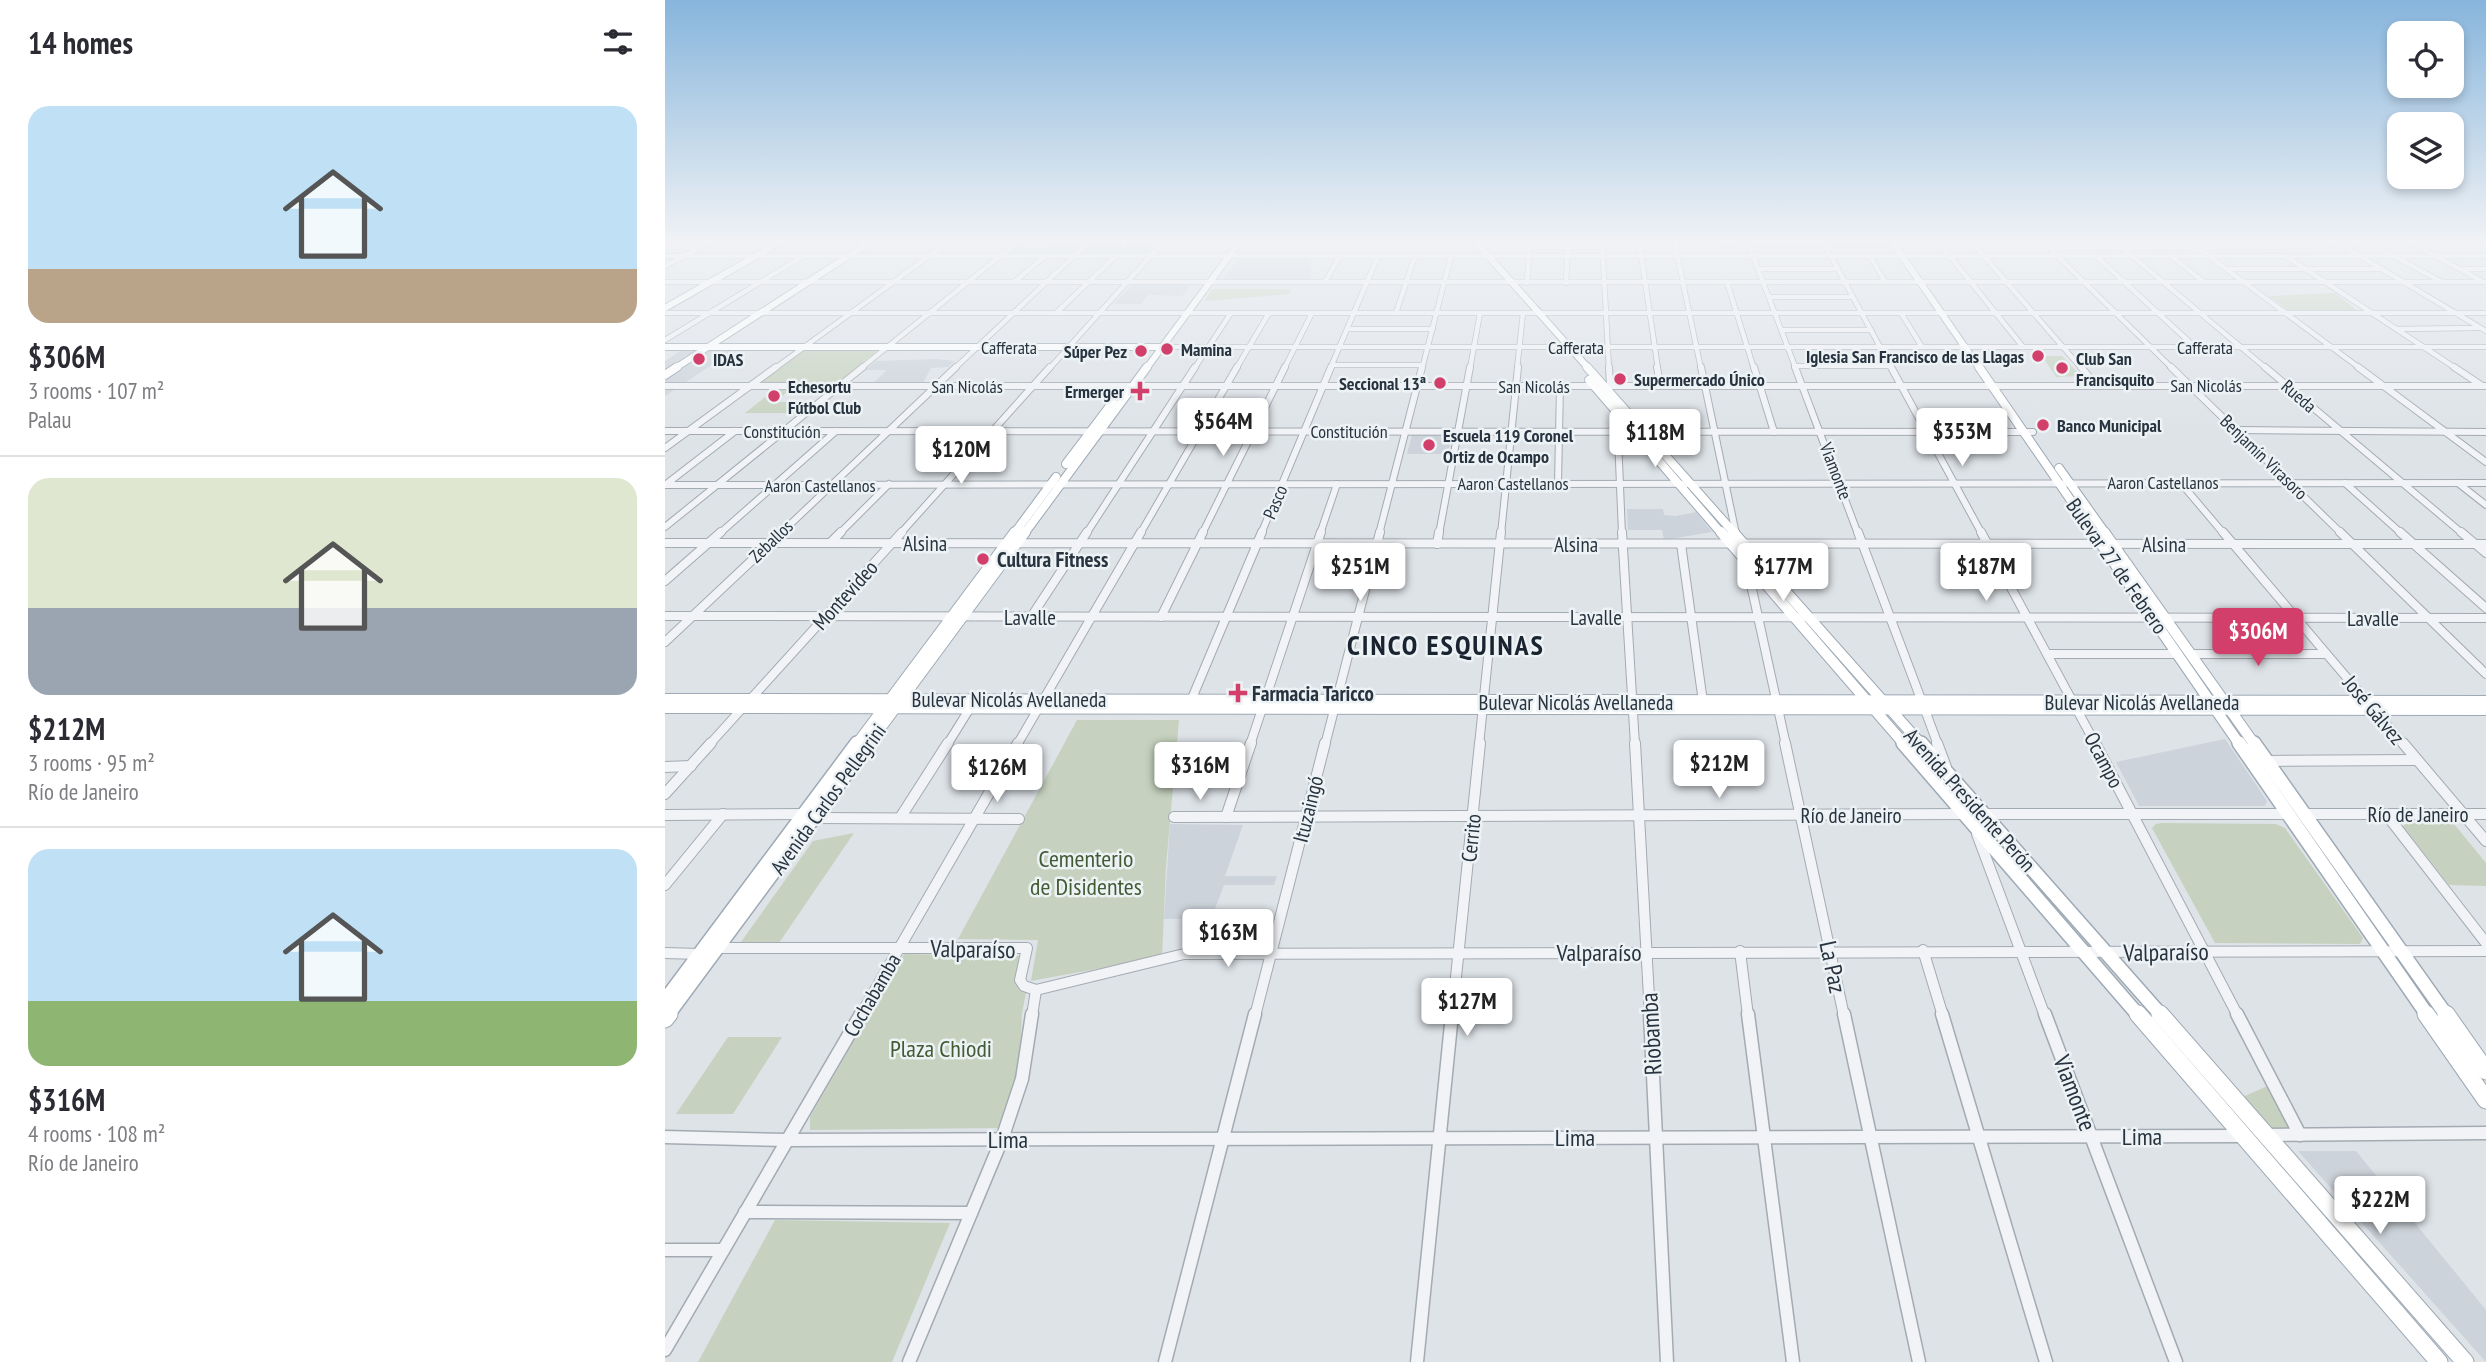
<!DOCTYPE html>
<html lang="en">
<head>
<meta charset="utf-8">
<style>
  :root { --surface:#fff; --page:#f7f7f7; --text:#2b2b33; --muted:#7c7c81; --line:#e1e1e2; --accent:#d13f6a }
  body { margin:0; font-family:"PT Sans Narrow",sans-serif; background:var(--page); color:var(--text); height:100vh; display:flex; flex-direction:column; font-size:26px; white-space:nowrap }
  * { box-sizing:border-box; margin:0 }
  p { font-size:23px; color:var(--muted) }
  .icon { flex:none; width:38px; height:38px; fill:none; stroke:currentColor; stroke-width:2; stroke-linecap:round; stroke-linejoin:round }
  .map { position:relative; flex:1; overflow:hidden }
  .drawer { display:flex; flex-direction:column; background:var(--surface); width:665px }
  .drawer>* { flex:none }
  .buttons { position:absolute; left:1722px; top:21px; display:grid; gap:14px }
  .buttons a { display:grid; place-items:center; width:77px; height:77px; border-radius:14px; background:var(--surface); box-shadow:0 4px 10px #0003; font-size:35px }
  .price { position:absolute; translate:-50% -60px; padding:0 16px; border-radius:7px; background:#fff; color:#222; font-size:23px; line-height:46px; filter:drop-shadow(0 2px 4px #0008) }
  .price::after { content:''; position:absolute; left:50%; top:42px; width:21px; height:16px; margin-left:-10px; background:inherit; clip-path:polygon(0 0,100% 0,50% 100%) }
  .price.active { background:var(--accent); color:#fff }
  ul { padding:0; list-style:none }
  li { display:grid; align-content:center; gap:14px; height:371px; padding:0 28px }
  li+li { border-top:2px solid var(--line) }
  li span { display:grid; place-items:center; height:217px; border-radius:21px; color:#555 }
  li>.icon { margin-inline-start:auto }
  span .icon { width:126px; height:126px; fill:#fffc; stroke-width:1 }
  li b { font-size:30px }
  h2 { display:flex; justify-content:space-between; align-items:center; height:84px; padding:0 28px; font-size:30px }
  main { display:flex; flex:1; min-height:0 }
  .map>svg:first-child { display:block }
</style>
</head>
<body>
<main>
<section class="drawer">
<h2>14 homes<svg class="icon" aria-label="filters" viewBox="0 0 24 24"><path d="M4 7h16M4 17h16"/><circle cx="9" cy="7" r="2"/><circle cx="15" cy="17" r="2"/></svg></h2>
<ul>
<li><span style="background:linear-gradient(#bfe0f5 75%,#b9a48a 0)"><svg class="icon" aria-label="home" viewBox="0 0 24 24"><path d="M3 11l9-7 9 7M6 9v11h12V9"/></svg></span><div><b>$306M</b><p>3 rooms · 107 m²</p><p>Palau</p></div></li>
<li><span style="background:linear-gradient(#dfe7d0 60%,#9aa5b1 0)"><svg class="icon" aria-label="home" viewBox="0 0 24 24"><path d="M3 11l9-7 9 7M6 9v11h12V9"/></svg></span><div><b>$212M</b><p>3 rooms · 95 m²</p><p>Río de Janeiro</p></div></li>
<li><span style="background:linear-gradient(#bfe0f5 70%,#8fb573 0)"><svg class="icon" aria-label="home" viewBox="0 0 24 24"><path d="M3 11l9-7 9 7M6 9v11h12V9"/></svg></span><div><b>$316M</b><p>4 rooms · 108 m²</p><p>Río de Janeiro</p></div></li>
</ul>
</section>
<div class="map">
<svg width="1821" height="1362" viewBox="0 0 1821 1362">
  <rect width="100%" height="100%" fill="#dee3e8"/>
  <g fill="#ccd3da">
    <polygon points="1162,240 1220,240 1226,248 1167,248"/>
    <polygon points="574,257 644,258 647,281 557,281"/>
    <polygon points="466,285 525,285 517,296 483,295 476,304 449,304"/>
    <polygon points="69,350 0,396 0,361 15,351"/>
    <polygon points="272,359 290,361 283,367 266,368 258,383 208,383 222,370 200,370 211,361"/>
    <polygon points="787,434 783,454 742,454 747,435"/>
    <polygon points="962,509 998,509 999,515 1011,516 1031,512 1047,532 999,540 997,530 963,530"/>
    <polygon points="1560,739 1602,801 1600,806 1474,806 1451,762"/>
    <polygon points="505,824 578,825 560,876 612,876 609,885 559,885 546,919 499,919"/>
    <polygon points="1633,1151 1691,1151 1821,1310 1821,1362"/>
  </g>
  <g fill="#c6d2bf">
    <polygon points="415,246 407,254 339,255 350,247"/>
    <polygon points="425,246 489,246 481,255 416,255"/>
    <polygon points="547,289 626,289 624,294 539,301"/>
    <polygon points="1670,293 1693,311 1624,311 1604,296"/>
    <polygon points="144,349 210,350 212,351 174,382 166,384 94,382 136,352"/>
    <polygon points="1377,356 1397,356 1416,376 1391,377"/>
    <polygon points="109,390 124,390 111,402 147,402 134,413 80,413"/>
    <polygon points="412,720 514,720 501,867 497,957 366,981 373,940 293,939"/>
    <polygon points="1497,823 1611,824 1620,828 1698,938 1695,944 1550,943 1487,828 1491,824"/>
    <polygon points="1742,823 1789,824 1821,863 1821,886 1784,885 1738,826"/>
    <polygon points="189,833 114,943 76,942 148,841"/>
    <polygon points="239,954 357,956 353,980 361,993 357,1013 354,1081 340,1124 334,1128 145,1130 145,1117"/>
    <polygon points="63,1037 117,1037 68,1114 11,1114"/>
    <path d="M1605,1085l20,41 -6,5c-21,-2 -30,-19 -44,-33z"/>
    <polygon points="110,1220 285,1223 227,1362 33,1362"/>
  </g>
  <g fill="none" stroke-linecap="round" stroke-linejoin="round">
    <g stroke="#a3abb2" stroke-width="6">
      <g id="minor-far4">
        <polyline points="937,240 944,369"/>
        <polyline points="974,240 993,369"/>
        <polyline points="1009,240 1036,369"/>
        <polyline points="1082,240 1131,369"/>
        <polyline points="1157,240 1227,369"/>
        <polyline points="1272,240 1358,347"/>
        <polyline points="1305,240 1417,369"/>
        <polyline points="1376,240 1508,369"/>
        <polyline points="1448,240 1602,369"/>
        <polyline points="1522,240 1696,369"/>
        <polyline points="1668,240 1821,331"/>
        <polyline points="1741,240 1815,280"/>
        <polyline points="1814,240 1821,243"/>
        <polyline points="1010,242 1159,244"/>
        <polyline points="1707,244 1775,281"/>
        <polyline points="382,246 389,240"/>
        <polyline points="458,246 464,240"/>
        <polyline points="0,247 32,247"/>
        <polyline points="151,247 163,240"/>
        <polyline points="865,247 938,247"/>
        <polyline points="1385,248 1607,247 1744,241"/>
        <polyline points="0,256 1821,256"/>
        <polyline points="1205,256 1220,282"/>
        <polyline points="1431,256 1530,347"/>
        <polyline points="1506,256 1539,282"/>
        <polyline points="1622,257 1792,369"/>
        <polyline points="0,266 49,240"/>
        <polyline points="1094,269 1173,269"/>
        <polyline points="1563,269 1715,269"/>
        <polyline points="1796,269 1821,269"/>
        <polyline points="0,282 1821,282"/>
        <polyline points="349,282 379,257"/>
        <polyline points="660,282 675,256"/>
        <polyline points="1062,282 1089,369"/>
        <polyline points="862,283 865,240"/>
        <polyline points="901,283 903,240"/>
        <polyline points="1105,297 1188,297"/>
        <polyline points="0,313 1821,313"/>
        <polyline points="391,313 451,256"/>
        <polyline points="731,313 750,256"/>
        <polyline points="1236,313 1257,347"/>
        <polyline points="683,329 768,329"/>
        <polyline points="1731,329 1813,328"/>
        <polyline points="1117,330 1206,330"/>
        <polyline points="0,340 135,258"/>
        <polyline points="497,347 1821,347"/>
        <polyline points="668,365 758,365"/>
        <polyline points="1131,366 1226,366"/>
        <polyline points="109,369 286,240"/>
        <polyline points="195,369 355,240"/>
        <polyline points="289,369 426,240"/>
        <polyline points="384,369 500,240"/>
        <polyline points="529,369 566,313"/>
        <polyline points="571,369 604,313"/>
        <polyline points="619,369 647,313"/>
        <polyline points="665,369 713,256"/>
        <polyline points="757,369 786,256"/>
        <polyline points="805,369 815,313"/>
        <polyline points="852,369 858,313"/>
      </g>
    </g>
    <g stroke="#a3abb2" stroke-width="8">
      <g id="minor-far3">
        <polyline points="944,367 945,386"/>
        <polyline points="992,367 995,386"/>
        <polyline points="1036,367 1071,534"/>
        <polyline points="1089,367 1109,432"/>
        <polyline points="1130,367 1193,534"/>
        <polyline points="1226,367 1317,534"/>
        <polyline points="1416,367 1431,385"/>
        <polyline points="1506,367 1677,534"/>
        <polyline points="1600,367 1798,534"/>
        <polyline points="1693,367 1821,462"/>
        <polyline points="1789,367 1816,385"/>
        <polyline points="0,386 1821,386"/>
        <polyline points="952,413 957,534"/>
        <polyline points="1571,430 1821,432"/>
        <polyline points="0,431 1368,432"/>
        <polyline points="0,448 111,367"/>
        <polyline points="1515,482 1559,534"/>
        <polyline points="893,483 895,386"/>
        <polyline points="1680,483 1737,534"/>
        <polyline points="1793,483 1821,505"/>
        <polyline points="0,485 1821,483"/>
        <polyline points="0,485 70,431"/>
        <polyline points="0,527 198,367"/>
        <polyline points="54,534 171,431"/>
        <polyline points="115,534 291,367"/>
        <polyline points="174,534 224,484"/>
        <polyline points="235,534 385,367"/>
        <polyline points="421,534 530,367"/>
        <polyline points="475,534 572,367"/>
        <polyline points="537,534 620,367"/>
        <polyline points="596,534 666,367"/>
        <polyline points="655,534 672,484"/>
        <polyline points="714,534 757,367"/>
        <polyline points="774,534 805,367"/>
        <polyline points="836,534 853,367"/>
      </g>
    </g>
    <g stroke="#a3abb2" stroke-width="10">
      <g id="minor-far2">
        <polyline points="957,532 970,745"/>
        <polyline points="1070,532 1071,535"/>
        <polyline points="1193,532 1257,702"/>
        <polyline points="1316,532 1431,745"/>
        <polyline points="1558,532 1739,745"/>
        <polyline points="1675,532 1821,674"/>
        <polyline points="1735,532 1821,608"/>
        <polyline points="1796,532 1821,553"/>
        <polyline points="0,543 1821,544"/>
        <polyline points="165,543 176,532"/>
        <polyline points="772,544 774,532"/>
        <polyline points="1016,544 1038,702"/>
        <polyline points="1092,575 1085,580 1121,745"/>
        <polyline points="0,581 56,532"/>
        <polyline points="0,616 1821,618"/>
        <polyline points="366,617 422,532"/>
        <polyline points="496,617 538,532"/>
        <polyline points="0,642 117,532"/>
        <polyline points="1382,654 1513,654"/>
        <polyline points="1526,654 1661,654"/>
        <polyline points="525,703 597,532"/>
        <polyline points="1260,710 1273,745"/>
        <polyline points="44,745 237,532"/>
        <polyline points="282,745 305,708"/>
        <polyline points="352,745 476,532"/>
        <polyline points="585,745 656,532"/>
        <polyline points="660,745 715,532"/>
        <polyline points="814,745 836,532"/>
      </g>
    </g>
    <g stroke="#a3abb2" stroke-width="12">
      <g id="minor-far1">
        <polyline points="970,743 985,1016"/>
        <polyline points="1120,743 1179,1016"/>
        <polyline points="1272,743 1281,767"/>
        <polyline points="1430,743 1573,1016"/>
        <polyline points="1738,743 1821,841"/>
        <polyline points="1601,761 1751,760"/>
        <polyline points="0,767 26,766"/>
        <polyline points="0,794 46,743"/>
        <polyline points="1317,814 1623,814"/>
        <polyline points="1639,814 1821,814"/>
        <polyline points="1721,814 1821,943"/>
        <polyline points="0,815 139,814"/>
        <polyline points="509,817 1301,814"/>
        <polyline points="561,817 586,743"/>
        <polyline points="149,818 354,819"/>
        <polyline points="235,818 283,743"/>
        <polyline points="1312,834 1380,1016"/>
        <polyline points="0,885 58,814"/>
        <polyline points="53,948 362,948 355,980 359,986 371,990 519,954 1821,951"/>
        <polyline points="1258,950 1278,1016"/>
        <polyline points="1075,951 1083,1016"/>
        <polyline points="0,953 34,954"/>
        <polyline points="195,1016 353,743"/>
        <polyline points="367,1016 371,990"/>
        <polyline points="590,1016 660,743"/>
        <polyline points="787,1016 815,743"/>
      </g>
    </g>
    <g stroke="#a3abb2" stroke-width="15">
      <g id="minor">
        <polyline points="985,1014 1002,1362"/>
        <polyline points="1083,1014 1128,1362"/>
        <polyline points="1179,1014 1254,1362"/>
        <polyline points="1277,1014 1381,1362"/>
        <polyline points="1380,1014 1511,1362"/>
        <polyline points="1572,1014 1635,1135"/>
        <polyline points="1602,1135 1821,1133"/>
        <polyline points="0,1137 122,1140 1575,1136"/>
        <polyline points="80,1212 306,1213"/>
        <polyline points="0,1250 58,1250"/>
        <polyline points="0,1350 196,1014"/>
        <polyline points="244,1362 337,1139 357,1079 367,1014"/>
        <polyline points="500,1362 590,1014"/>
        <polyline points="752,1362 787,1014"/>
      </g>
    </g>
    <g stroke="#9da9b4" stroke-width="8">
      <g id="major-far4">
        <polyline points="809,240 924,369"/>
        <polyline points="1226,240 1315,369"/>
        <polyline points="0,308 119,240"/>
        <polyline points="0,347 497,347"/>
        <polyline points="9,369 208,240"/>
        <polyline points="481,369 576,240"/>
      </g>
    </g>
    <g stroke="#9da9b4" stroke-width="10">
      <g id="major-far3">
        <polyline points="922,367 1070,534"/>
        <polyline points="1314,367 1429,534"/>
        <polyline points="0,375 12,367"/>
        <polyline points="924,380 1057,534"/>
        <polyline points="401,464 448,402"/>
        <polyline points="1394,468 1441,534"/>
        <polyline points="349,534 391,477"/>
        <polyline points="359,534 482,367"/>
      </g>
    </g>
    <g stroke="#9da9b4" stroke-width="12">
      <g id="major-far2">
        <polyline points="1056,532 1240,745"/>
        <polyline points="1068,532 1257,745"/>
        <polyline points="1428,532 1575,745"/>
        <polyline points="1439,532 1590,745"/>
        <polyline points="0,699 1821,701"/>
        <polyline points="0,708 1821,710"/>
        <polyline points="191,745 350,532"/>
        <polyline points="203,745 360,532"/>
      </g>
    </g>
    <g stroke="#9da9b4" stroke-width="16">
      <g id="major-far1">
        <polyline points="1238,743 1474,1016"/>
        <polyline points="1256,743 1497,1016"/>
        <polyline points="1574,743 1763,1016"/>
        <polyline points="1589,743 1782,1016"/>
        <polyline points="0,1000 192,743"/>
        <polyline points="2,1016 204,743"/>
      </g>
    </g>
    <g stroke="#9da9b4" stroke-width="19">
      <g id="major">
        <polyline points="1473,1014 1774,1362"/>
        <polyline points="1495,1014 1800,1362"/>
        <polyline points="1761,1014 1821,1100"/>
        <polyline points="1781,1014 1821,1071"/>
        <polyline points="0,1019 4,1014"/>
      </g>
    </g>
    <use href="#minor-far4" stroke="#f1f3f6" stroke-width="4.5"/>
    <use href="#minor-far3" stroke="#f1f3f6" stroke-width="6"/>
    <use href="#minor-far2" stroke="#f1f3f6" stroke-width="8"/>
    <use href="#minor-far1" stroke="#f1f3f6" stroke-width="10"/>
    <use href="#minor" stroke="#f1f3f6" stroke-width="12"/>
    <use href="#major-far4" stroke="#fff" stroke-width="6"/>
    <use href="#major-far3" stroke="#fff" stroke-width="8"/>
    <use href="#major-far2" stroke="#fff" stroke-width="10"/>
    <use href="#major-far1" stroke="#fff" stroke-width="13"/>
    <use href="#major" stroke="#fff" stroke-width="17"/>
  </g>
  <linearGradient id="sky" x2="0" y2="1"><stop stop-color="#87b5dc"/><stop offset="0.56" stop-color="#f0f2f5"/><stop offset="1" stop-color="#f0f2f5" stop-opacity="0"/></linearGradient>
  <rect width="1821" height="430" fill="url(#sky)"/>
  <g fill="#d13f6a" stroke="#edf2f5" stroke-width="2.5">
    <circle cx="502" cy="349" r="7"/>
    <circle cx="476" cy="351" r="7"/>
    <circle cx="1373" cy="356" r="7"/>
    <circle cx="34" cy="359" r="7"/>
    <circle cx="1397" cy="368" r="7"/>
    <circle cx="955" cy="379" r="7"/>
    <circle cx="775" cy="383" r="7"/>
    <path d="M471.5 380.5h7v7h7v7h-7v7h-7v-7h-7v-7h7z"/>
    <circle cx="109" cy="396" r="7"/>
    <circle cx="1378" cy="425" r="7"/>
    <circle cx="764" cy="445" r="7"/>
    <circle cx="318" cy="559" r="7"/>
    <path d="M569.5 682.5h7v7h7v7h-7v7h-7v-7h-7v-7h7z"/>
  </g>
  <g text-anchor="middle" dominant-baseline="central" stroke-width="5" stroke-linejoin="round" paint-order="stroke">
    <g font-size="18" fill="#27333f" stroke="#edf2f5">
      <text x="344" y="347">Cafferata</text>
      <text x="911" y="347">Cafferata</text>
      <text x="1540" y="347">Cafferata</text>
      <text x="1541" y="385">San Nicolás</text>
      <text x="302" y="386">San Nicolás</text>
      <text x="869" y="386">San Nicolás</text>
      <text transform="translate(1634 396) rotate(41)">Rueda</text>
      <text x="117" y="431">Constitución</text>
      <text x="684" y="431">Constitución</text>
      <text transform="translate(1599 457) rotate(44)">Benjamín Virasoro</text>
      <text transform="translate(1171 471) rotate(69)">Viamonte</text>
      <text x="1498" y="482">Aaron Castellanos</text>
      <text x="848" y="483">Aaron Castellanos</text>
      <text x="155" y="485">Aaron Castellanos</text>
      <text transform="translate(610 502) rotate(-67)">Pasco</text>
      <text transform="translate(106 541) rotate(-44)">Zeballos</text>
    </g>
    <g font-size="18" font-weight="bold" fill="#27333f" stroke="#edf2f5" text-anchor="start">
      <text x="516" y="349">Mamina</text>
      <text x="462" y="351" text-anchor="end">Súper Pez</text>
      <text x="1359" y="356" text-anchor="end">Iglesia San Francisco de las Llagas</text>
      <text x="1411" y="358">Club San<tspan x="1411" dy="21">Francisquito</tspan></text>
      <text x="48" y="359">IDAS</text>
      <text x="969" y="379">Supermercado Único</text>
      <text x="761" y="383" text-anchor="end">Seccional 13ª</text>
      <text x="123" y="386">Echesortu<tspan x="123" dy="21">Fútbol Club</tspan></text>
      <text x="459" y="391" text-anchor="end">Ermerger</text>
      <text x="1392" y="425">Banco Municipal</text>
      <text x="778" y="435">Escuela 119 Coronel<tspan x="778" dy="21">Ortiz de Ocampo</tspan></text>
    </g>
    <g font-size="21" fill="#27333f" stroke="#edf2f5">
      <text x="260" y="543">Alsina</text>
      <text x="911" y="544">Alsina</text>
      <text x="1499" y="544">Alsina</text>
      <text transform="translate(1452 566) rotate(55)">Bulevar 27 de Febrero</text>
      <text transform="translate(180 595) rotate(-48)">Montevideo</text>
      <text x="365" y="617">Lavalle</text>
      <text x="931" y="617">Lavalle</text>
      <text x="1708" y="618">Lavalle</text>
      <text x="344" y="699">Bulevar Nicolás Avellaneda</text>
      <text x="911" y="702">Bulevar Nicolás Avellaneda</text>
      <text x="1477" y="702">Bulevar Nicolás Avellaneda</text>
      <text transform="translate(1709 710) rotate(50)">José Gálvez</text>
      <text transform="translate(1439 760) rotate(62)">Ocampo</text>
      <text transform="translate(163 799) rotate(-54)">Avenida Carlos Pellegrini</text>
      <text transform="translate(1305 800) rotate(48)">Avenida Presidente Perón</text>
      <text transform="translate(643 809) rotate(-76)">Ituzaingó</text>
      <text x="1753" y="814">Río de Janeiro</text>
      <text x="1186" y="815">Río de Janeiro</text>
      <text transform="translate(806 838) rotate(-84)">Cerrito</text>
      <text transform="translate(207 995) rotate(-60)">Cochabamba</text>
    </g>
    <g font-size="21" font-weight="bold" fill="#27333f" stroke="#edf2f5" text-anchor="start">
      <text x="332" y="559">Cultura Fitness</text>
      <text x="587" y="693">Farmacia Taricco</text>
    </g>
    <g font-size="24" fill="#415b34" stroke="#edf2f5">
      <text x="421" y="858">Cementerio<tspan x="421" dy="28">de Disidentes</tspan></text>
      <text x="276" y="1048">Plaza Chiodi</text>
    </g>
    <g font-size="24" fill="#27333f" stroke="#edf2f5">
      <text transform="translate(308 949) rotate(1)">Valparaíso</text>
      <text x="934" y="952">Valparaíso</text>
      <text transform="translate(1501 952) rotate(-1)">Valparaíso</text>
      <text transform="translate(1168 967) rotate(78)">La Paz</text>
      <text transform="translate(986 1034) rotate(-93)">Riobamba</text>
      <text transform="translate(1410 1093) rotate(69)">Viamonte</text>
      <text x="1477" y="1136">Lima</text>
      <text x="910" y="1137">Lima</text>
      <text x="343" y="1139">Lima</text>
    </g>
    <g font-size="28" font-weight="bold" letter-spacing="2" fill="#192430" stroke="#edf2f5">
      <text x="781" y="644">CINCO ESQUINAS</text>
    </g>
  </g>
</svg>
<div class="buttons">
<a><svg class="icon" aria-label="locate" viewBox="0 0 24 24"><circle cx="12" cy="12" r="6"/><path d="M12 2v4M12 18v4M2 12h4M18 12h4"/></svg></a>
<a><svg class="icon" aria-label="layers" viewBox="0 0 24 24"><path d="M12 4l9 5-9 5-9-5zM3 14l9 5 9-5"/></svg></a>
</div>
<b class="price" style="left:558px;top:458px">$564M</b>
<b class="price" style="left:1297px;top:468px">$353M</b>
<b class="price" style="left:990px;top:469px">$118M</b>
<b class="price" style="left:296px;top:486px">$120M</b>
<b class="price" style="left:695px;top:603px">$251M</b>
<b class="price" style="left:1118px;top:603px">$177M</b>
<b class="price" style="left:1321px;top:603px">$187M</b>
<b class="price active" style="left:1593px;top:668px">$306M</b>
<b class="price" style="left:1054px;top:800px">$212M</b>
<b class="price" style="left:535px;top:802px">$316M</b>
<b class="price" style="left:332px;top:804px">$126M</b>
<b class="price" style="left:563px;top:969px">$163M</b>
<b class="price" style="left:802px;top:1038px">$127M</b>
<b class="price" style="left:1715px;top:1236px">$222M</b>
</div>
</main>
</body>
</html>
